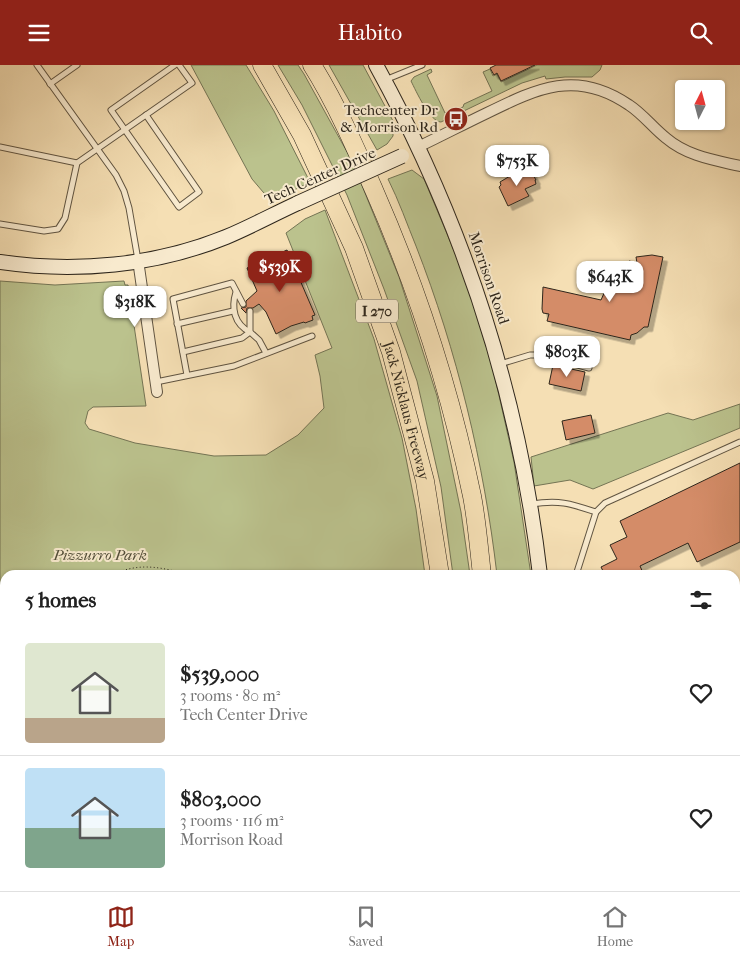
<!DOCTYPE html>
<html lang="en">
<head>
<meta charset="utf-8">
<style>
  :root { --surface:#fff; --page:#f2f2f2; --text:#222; --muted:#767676; --line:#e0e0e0; --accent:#8f2418 }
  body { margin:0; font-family:"IM FELL French Canon",serif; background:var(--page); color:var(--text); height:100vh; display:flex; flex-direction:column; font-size:19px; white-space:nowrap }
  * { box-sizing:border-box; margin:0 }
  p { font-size:16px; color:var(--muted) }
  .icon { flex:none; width:28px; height:28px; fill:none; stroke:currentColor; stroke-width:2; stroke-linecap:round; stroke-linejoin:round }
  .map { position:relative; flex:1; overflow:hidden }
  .drawer { position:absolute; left:0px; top:505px; width:740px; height:321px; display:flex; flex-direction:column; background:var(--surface); border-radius:15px 15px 0 0; box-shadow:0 1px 4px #0004 }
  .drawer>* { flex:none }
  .needle { width:32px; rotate:6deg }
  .buttons { position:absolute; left:675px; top:15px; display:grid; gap:10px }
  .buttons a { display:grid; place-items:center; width:50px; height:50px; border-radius:5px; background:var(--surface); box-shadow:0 1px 4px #0004; font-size:25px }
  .price { position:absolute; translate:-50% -42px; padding:0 11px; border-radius:10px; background:#fff; color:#222; font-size:16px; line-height:32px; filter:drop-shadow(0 1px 2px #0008) }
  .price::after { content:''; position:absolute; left:50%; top:30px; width:15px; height:11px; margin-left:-8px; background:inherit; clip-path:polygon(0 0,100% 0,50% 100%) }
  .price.active { background:var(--accent); color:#fff }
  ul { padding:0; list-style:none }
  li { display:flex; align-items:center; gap:15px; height:125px; padding:0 25px }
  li+li { border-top:1px solid var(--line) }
  li span { display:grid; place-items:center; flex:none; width:140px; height:100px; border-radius:5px; color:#555 }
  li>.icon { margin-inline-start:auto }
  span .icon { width:60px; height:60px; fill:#fffc; stroke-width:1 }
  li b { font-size:21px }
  h2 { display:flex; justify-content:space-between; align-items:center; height:60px; padding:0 25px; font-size:21px }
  header { display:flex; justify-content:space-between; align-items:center; height:65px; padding:0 25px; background:var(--accent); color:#fff; font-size:22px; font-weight:600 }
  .menu { display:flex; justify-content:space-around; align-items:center; height:70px; border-top:1px solid var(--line); background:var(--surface); font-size:14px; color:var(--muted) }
  .menu a { display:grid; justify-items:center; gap:2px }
  .menu .active { color:var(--accent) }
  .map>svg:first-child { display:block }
</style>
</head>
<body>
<header><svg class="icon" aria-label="menu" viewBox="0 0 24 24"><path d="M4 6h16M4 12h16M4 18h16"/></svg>Habito<svg class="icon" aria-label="search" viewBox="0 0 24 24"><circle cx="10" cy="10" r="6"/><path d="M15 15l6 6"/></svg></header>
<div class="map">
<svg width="740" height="826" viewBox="0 0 740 826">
  <defs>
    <filter id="shadow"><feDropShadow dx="4.5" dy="4.5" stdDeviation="0" flood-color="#0004"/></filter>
  </defs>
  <rect width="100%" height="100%" fill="#f5dfb4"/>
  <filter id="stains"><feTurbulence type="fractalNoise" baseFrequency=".004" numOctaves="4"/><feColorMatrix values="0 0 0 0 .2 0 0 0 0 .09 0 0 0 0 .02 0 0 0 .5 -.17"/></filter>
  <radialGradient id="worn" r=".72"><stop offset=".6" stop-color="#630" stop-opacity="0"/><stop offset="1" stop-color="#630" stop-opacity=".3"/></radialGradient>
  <g fill="#bbc28d" stroke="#747454">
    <polygon points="191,0 246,0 274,46 310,117 294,125 269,134 252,114"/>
    <polygon points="278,0 298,0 304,9 352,96 399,212 437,331 461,447 470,510 453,510 441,422 417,316 384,224 347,130 302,40"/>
    <polygon points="329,0 363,0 393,56 393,71 387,79 377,85"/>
    <path d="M537,0h65l-2,5 -8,7h-27l-19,2 -1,-3 -23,7 -81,39c-11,0 -25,-31 -30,-41l3,-4 17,-8 1,3 -5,3 18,38 5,-2 3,1 10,-5 1,-3 28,-13 -9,-19 7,-3 3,7 4,-2 4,8z"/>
    <path d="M412,105l12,9 42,100 27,90 21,93 17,113h-34c-13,-112 -40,-224 -81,-329 -9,-22 -17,-45 -28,-67z"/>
    <polygon points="325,145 374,274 402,373 416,444 425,510 5,510 5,548 0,547 0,216 55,220 124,216 125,220 128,220 146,341 93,342 88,346 85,358 89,364 135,378 214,391 266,390 298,370 324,343 320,311 315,290 332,283 286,168 305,154"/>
    <polygon points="740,339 740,363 593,424 570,415 534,421 531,392 668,348 693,355"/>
    <polygon points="740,584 740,730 735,729 735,586"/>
    <polygon points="0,623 5,624 5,821 330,821 332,826 0,826"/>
    <polygon points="364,821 424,821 424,826 366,826"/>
    <polygon points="495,821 529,821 529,826 494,826"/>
  </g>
  <g fill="#9ebbb5" stroke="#717f77">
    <polygon points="0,574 5,577 5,624 0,623"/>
    <polygon points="59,821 89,821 86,826 58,826"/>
    <polygon points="323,821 364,821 366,826 325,826"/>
  </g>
  <g fill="#d48c68" stroke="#2e261b" filter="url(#shadow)">
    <polygon points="496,0 535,0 501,16 497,8 494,10 490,3"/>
    <polygon points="530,104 536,115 535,115 536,119 525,124 529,131 508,141 499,122 501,120 500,117 515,108 517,110"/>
    <polygon points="287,185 315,250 312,251 313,255 305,258 304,257 291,261 276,269 266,247 259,239 253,243 247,243 246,248 241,243 246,242 246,236 257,226 247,203"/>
    <polygon points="652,190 663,192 648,262 644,262 637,268 631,270 630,275 547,256 549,249 543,248 542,244 543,222 601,235 605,226 614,220 623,220 629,196 637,198 636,192"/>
    <polygon points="553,300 585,307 581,326 549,319"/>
    <polygon points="591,350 595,368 566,375 562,356"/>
    <polygon points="740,398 740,477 697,497 688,478 640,501 644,510 605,510 601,502 617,494 610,480 627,472 620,456"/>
  </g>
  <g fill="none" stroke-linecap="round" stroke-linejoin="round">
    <g stroke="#605441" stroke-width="7">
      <g id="lane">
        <polyline points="37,0 116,110 124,126 129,143 138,195"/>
        <polyline points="385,15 422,0"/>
        <polyline points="50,19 77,0"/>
        <polyline points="146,50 199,127 179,142 111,45 175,0"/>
        <polyline points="0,82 77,98"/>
        <polyline points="0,159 44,166 58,164 65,153 77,98 192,18 179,0"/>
        <polyline points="250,246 250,267 259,275 266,288"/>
        <polyline points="177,259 233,246"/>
        <path d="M183,287l59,-14 8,-6c-16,-8 -19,-24 -14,-40"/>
        <polyline points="500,299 530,290 540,290 589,303"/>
        <polyline points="187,310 173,234 232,218 243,239"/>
        <polyline points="156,317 234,301 312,271"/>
        <path d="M531,439c28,-4 38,-1 65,8l9,-9 135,-61"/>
        <polyline points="576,510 596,447"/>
        <polyline points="0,556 5,557"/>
        <polyline points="735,565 740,563"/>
        <polyline points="735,749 740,749"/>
        <polyline points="735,802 740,802"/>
        <polyline points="634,821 634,826"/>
        <polyline points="580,826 580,821"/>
        <polyline points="684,826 684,821"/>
        <polyline points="712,826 740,825"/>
      </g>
    </g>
    <g stroke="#605441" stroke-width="12">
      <g id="street">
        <path d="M418,82c23,-11 46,-23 69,-34 51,-25 90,-44 142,-8 14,9 24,23 37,33 21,18 48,22 74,28"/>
        <polyline points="138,195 157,327"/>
      </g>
    </g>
    <g stroke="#2e261b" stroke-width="16">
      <g id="secondary">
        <path d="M376,0c88,160 143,329 164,510"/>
        <path d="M0,197c75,11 155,4 226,-25 24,-10 48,-23 72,-34"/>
        <polyline points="539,826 540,821"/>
      </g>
    </g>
    <g stroke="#2e261b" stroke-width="19">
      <g id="highway">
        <path id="s1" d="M262,0l40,70 52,113 37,104 34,129 15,94"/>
        <path d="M312,0c24,38 44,84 62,125 44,100 76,199 98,306 5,26 7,53 10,79"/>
        <polyline points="438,826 439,821"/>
        <polyline points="481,826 482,821"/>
      </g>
    </g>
    <g stroke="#2e261b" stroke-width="1" stroke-dasharray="1 2.5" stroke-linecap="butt">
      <path d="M113,510c24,-13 50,-8 75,0"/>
      <polyline points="0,664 5,665"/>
      <polyline points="0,805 5,806"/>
      <polyline points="44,821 46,826"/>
      <polyline points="220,821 222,826"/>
    </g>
    <use href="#lane" stroke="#f8eace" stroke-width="5"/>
    <use href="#street" stroke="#f8eace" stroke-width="10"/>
    <use href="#secondary" stroke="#f8eace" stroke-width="14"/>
    <use href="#highway" stroke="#f5dfb4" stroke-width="18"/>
    <g stroke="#2e261b" stroke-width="16" stroke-linecap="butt">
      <polyline id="secondary-bridge" points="298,138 402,91"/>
    </g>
    <use href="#secondary-bridge" stroke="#f8eace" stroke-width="14"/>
  </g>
  <defs>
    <g id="bus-disc" transform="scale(1.25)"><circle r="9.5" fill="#8f2418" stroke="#f8eace"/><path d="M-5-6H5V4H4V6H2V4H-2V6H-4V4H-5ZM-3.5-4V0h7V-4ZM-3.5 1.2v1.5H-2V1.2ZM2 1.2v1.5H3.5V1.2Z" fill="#fff"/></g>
  </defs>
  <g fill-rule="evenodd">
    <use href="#bus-disc" x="456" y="54"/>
  </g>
  <g text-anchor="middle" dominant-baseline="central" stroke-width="4" stroke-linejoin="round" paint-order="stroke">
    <rect fill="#f8eace" stroke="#6b6151" stroke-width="1" x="356" y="234.5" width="42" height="23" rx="4"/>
    <g font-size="14" font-weight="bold" fill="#2e261b">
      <text x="377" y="246">I 270</text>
    </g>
    <g font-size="15" fill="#2e261b" stroke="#f8eace" text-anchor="end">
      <text x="438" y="45">Techcenter Dr<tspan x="438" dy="17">&amp; Morrison Rd</tspan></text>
    </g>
    <g font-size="15" fill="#2e261b" stroke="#f8eace">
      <text transform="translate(320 111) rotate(-24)">Tech Center Drive</text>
      <text transform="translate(489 213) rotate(71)">Morrison Road</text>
      <text stroke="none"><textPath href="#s1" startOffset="376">Jack Nicklaus Freeway</textPath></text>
    </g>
    <g font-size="15" font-style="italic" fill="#514d38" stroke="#f8eace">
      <text x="100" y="490">Pizzurro Park</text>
    </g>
  </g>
  <rect width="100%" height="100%" filter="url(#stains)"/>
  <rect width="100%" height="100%" fill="url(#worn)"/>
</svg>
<div class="buttons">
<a><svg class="needle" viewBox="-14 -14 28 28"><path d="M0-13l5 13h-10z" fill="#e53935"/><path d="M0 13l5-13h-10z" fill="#767676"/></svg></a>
</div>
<b class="price" style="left:517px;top:122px">$753K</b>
<b class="price active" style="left:280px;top:228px">$539K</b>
<b class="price" style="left:610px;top:238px">$643K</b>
<b class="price" style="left:135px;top:263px">$318K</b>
<b class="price" style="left:567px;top:313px">$803K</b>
<section class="drawer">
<h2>5 homes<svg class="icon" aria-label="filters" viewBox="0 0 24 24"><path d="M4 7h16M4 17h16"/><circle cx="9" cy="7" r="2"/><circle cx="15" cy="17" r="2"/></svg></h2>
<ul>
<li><span style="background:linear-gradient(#dfe7d0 75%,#b9a48a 0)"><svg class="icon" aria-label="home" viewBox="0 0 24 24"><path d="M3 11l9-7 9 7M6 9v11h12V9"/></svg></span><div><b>$539,000</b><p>3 rooms · 80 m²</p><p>Tech Center Drive</p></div><svg class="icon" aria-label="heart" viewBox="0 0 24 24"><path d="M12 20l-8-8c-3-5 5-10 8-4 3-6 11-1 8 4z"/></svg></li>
<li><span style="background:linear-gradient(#bfe0f5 60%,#7fa58c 0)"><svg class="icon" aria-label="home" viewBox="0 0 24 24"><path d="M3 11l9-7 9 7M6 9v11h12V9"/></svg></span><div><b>$803,000</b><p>3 rooms · 116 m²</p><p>Morrison Road</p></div><svg class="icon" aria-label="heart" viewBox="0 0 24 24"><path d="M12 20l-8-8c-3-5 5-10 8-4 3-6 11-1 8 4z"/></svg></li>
</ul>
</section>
</div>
<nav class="menu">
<a class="active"><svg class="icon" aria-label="map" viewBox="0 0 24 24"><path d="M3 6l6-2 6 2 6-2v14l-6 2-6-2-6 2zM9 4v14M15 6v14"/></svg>Map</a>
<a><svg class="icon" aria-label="saved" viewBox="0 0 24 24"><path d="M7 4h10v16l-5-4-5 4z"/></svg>Saved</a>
<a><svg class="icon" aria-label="home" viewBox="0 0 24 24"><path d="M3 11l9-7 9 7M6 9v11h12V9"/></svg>Home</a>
</nav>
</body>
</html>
